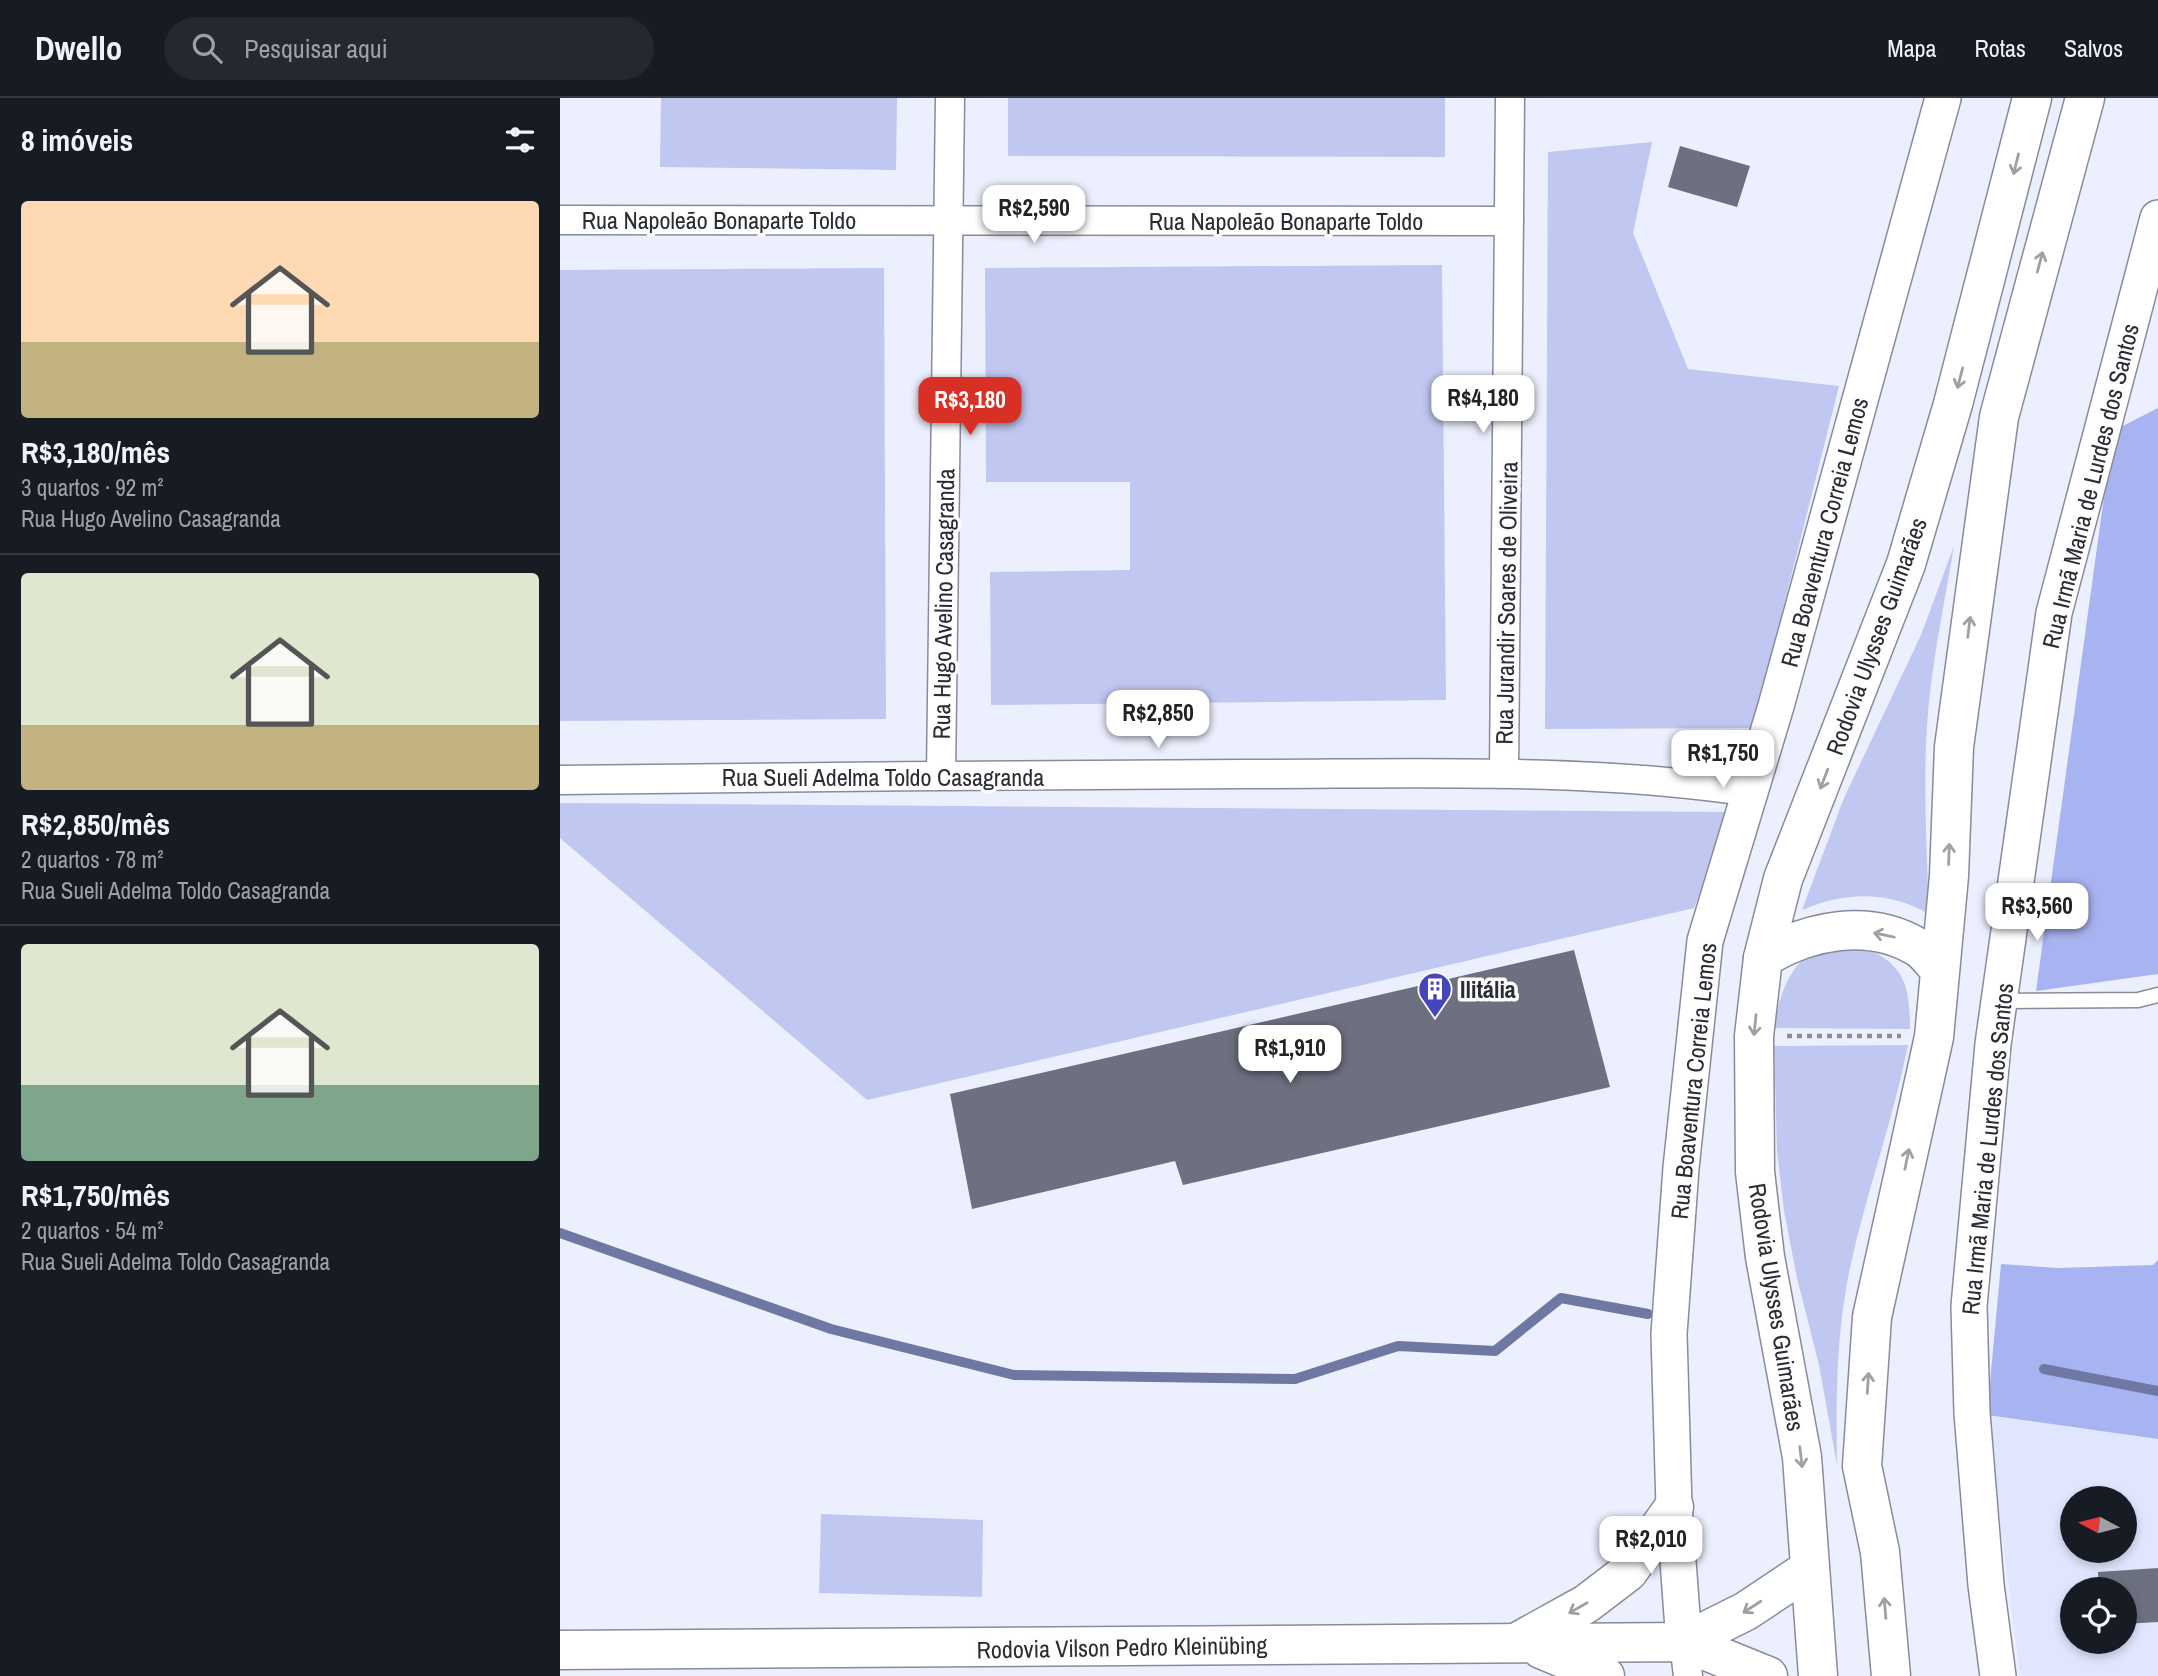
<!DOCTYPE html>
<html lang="pt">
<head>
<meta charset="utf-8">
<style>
  :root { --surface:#171b24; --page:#242831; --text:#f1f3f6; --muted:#9ea1a6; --line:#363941; --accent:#d93025 }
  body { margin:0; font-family:"Archivo Narrow",sans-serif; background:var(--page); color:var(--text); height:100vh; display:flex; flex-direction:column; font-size:26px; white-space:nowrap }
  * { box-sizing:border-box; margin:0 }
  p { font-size:23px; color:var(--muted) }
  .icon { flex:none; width:38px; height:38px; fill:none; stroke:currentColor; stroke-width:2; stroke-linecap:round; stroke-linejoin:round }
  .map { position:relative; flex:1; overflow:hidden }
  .sheet { display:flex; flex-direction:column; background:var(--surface); width:560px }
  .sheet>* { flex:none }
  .needle { width:46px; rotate:277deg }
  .fabs { position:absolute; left:1500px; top:1388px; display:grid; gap:14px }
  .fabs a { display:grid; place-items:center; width:77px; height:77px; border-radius:50%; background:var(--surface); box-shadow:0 4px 10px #0003; font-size:35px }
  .price { position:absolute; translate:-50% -60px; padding:0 16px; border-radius:14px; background:#fff; color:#222; font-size:23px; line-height:46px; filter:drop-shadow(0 2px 4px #0008) }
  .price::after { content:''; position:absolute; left:50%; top:42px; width:21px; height:16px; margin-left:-10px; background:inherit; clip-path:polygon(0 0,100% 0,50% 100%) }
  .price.active { background:var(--accent); color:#fff }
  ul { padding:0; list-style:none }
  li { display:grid; align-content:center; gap:14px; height:371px; padding:0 21px }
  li+li { border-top:2px solid var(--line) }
  li span { display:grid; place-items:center; height:217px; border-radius:7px; color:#555 }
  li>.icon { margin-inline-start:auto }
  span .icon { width:126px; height:126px; fill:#fffc; stroke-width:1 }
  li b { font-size:30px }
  h2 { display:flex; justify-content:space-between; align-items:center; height:84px; padding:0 21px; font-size:30px }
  header { display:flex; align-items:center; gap:42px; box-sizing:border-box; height:98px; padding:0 35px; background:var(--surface); border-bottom:2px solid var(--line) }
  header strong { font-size:33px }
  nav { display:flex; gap:38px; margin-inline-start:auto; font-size:24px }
  .search { width:490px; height:63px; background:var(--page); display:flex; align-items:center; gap:18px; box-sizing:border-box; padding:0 24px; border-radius:38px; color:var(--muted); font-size:26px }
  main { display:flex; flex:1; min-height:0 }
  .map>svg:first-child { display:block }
</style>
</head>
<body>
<header>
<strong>Dwello</strong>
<div class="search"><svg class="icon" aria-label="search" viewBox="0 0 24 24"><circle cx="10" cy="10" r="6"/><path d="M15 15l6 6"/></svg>Pesquisar aqui</div>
<nav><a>Mapa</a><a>Rotas</a><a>Salvos</a></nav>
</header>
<main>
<section class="sheet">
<h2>8 imóveis<svg class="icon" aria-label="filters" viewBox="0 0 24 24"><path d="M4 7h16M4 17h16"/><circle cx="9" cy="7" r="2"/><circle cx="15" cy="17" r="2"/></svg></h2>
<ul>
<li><span style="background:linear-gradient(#ffd9b3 65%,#c2b280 0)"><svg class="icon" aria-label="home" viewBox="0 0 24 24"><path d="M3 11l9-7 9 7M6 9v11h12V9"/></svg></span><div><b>R$3,180/mês</b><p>3 quartos · 92 m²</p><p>Rua Hugo Avelino Casagranda</p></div></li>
<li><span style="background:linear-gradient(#dfe7d0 70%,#c2b280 0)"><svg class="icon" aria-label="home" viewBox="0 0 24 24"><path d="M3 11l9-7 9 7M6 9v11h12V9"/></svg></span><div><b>R$2,850/mês</b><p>2 quartos · 78 m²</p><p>Rua Sueli Adelma Toldo Casagranda</p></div></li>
<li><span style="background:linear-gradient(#dfe7d0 65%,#7fa58c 0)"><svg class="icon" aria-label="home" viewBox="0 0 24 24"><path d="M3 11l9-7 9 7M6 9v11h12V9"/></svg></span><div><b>R$1,750/mês</b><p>2 quartos · 54 m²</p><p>Rua Sueli Adelma Toldo Casagranda</p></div></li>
</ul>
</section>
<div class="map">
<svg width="1598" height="1578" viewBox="0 0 1598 1578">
  <rect width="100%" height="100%" fill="#eceffd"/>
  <path fill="#e1e6ff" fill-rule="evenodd" d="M1427,1317l171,24v237h-138zM1512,1400h52v52h-52zM1512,1491h52v53h-52z"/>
  <g fill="#c0c7f0">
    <polygon points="101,0 337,0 336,72 100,69"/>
    <polygon points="448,0 885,0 885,59 448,58"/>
    <polygon points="1092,44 1073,135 1128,271 1279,288 1193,630 985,631 988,54"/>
    <polygon points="882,167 886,602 431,607 430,474 570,472 570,384 426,384 425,170"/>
    <polygon points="324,170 326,621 0,623 0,172"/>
    <path d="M1394,448c-10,60 -23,120 -27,180 -4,63 0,125 2,188 -41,-24 -85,-22 -127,-4l42,-112 77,-163z"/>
    <polygon points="0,705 1172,714 1134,810 307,1002 0,740"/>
    <path d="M1301,849c43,15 49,38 49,82l-136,-1c4,-27 15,-70 47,-77 13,-3 27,-3 40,-4z"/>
    <path d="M1348,947c-15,76 -42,148 -58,223 -14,66 -14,131 -13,197l-18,-100 -22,-87 -13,-67 -7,-60 -3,-105z"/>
    <polygon points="261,1416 423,1422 422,1499 259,1495"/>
  </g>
  <g fill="#a8b3f1">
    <polygon points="1598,310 1598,876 1476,893 1553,333"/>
    <polygon points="1598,1162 1598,1341 1427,1317 1441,1166 1498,1170 1593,1167"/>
  </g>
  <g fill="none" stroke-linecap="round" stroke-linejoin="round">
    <g stroke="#6f77a3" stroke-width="10">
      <polyline points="0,1135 271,1231 454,1277 735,1281 838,1248 935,1253 1001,1200 1088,1216"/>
      <polyline points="1484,1271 1598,1293"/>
    </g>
  </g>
  <g fill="#6d707f">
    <polygon points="1120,48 1190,68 1177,109 1108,89"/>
    <polygon points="1014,852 1050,989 623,1087 615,1063 412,1111 390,996"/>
    <polygon points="1598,1470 1598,1524 1564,1526 1564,1491 1539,1491 1538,1474"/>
  </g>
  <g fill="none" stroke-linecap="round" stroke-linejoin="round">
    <g stroke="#888b9b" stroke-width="17">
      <polyline id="service" points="1441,903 1578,902 1598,897"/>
    </g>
    <g stroke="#888b9b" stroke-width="31">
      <g id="minor">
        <polyline points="0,122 949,123"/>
        <polyline points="944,675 950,0"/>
        <polyline points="381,677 390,0"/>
        <path d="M0,682c228,-3 455,-5 683,-6 169,0 341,-7 509,18"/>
        <polyline points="1124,1544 1128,1578"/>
      </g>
    </g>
    <g stroke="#888b9b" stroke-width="38">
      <g id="tertiary">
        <polyline points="1124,1544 1114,1409 1109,1236 1121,1070 1145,843 1216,608 1383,0"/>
        <polyline points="1438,1578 1426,1487 1412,1315 1409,1208 1433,946 1494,515 1598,120"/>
      </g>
    </g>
    <g stroke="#888b9b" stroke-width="41">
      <g id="primary">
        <polyline points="961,1542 1026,1506 1068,1474 1114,1409"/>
        <polyline points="1124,1544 1186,1513 1249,1471"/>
        <polyline points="981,1551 1045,1578"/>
        <polyline points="0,1552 1124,1544 1208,1578"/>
      </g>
    </g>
    <g stroke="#888b9b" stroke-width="41">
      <g id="trunk">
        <path d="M1203,860c46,-28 106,-40 154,-11 9,5 16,16 23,23"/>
        <polyline points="1258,1578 1242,1359 1205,1159 1195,1074 1194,938 1203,860 1223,781 1346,466 1393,306 1472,0"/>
        <polyline points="1331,1578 1320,1454 1302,1368 1312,1219 1374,939 1389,778 1394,649 1439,319 1525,0"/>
      </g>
    </g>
    <polyline stroke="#8b8d98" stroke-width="4.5" stroke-dasharray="5 5" stroke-linecap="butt" points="1227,938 1341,938"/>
    <use href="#service" stroke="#fff" stroke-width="14"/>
    <use href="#minor" stroke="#fff" stroke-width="28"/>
    <use href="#tertiary" stroke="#fff" stroke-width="35"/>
    <use href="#primary" stroke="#fff" stroke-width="38"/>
    <use href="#trunk" stroke="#fff" stroke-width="38"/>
  </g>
  <defs><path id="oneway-shaft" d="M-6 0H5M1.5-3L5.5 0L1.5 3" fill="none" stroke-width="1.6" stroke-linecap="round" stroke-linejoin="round" transform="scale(1.75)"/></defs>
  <g stroke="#a0a0a3">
    <use href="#oneway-shaft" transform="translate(1456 66) rotate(104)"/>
    <use href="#oneway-shaft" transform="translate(1480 164) rotate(-75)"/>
    <use href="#oneway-shaft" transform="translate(1400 280) rotate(105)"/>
    <use href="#oneway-shaft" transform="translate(1409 529) rotate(-83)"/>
    <use href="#oneway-shaft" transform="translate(1264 681) rotate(111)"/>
    <use href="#oneway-shaft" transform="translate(1389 756) rotate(-88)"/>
    <use href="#oneway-shaft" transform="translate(1324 837) rotate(-168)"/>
    <use href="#oneway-shaft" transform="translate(1195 927) rotate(96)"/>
    <use href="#oneway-shaft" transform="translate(1347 1061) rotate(-78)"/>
    <use href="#oneway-shaft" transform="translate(1308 1285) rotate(-86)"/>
    <use href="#oneway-shaft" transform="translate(1241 1359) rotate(83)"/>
    <use href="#oneway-shaft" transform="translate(1192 1509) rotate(147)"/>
    <use href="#oneway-shaft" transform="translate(1018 1510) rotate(150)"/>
    <use href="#oneway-shaft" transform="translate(1325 1510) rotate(-95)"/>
  </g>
  <defs>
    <g id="building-pin" transform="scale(1.75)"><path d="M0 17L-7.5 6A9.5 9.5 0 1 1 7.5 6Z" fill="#4546bc" stroke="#fdfdfd"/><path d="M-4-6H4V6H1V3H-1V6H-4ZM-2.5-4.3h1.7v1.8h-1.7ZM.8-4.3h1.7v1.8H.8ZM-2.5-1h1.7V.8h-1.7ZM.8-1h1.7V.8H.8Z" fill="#fff"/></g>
  </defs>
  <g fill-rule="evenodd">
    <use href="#building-pin" x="875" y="891"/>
  </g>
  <g text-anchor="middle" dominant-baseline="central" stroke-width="7" stroke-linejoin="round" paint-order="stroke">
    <g font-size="24" fill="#2b2c33" stroke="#fdfdfd">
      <text x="159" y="122">Rua Napoleão Bonaparte Toldo</text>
      <text x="726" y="123">Rua Napoleão Bonaparte Toldo</text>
      <text transform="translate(1530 388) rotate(-76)">Rua Irmã Maria de Lurdes dos Santos</text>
      <text transform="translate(1264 434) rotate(-75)">Rua Boaventura Correia Lemos</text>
      <text transform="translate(946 505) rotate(-89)">Rua Jurandir Soares de Oliveira</text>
      <text transform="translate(383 506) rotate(-89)">Rua Hugo Avelino Casagranda</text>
      <text transform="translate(1316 538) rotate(-70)">Rodovia Ulysses Guimarães</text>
      <text x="323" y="679">Rua Sueli Adelma Toldo Casagranda</text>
      <text transform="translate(1133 983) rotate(-84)">Rua Boaventura Correia Lemos</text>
      <text transform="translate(1427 1051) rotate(-84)">Rua Irmã Maria de Lurdes dos Santos</text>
      <text transform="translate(1217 1209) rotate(81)">Rodovia Ulysses Guimarães</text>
      <text transform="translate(562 1549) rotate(-1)">Rodovia Vilson Pedro Kleinübing</text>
    </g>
    <g font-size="24" font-weight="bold" fill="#2b2c33" stroke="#fdfdfd" text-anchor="start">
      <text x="900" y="891">Ilitália</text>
    </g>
  </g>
</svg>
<div class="fabs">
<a><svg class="needle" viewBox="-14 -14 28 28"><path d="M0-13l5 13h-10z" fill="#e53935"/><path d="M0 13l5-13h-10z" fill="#9ea1a6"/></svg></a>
<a><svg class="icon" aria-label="locate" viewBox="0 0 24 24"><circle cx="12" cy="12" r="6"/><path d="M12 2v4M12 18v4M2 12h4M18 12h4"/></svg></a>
</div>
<b class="price" style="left:474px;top:147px">R$2,590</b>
<b class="price" style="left:923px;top:337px">R$4,180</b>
<b class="price active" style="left:410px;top:339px">R$3,180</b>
<b class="price" style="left:598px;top:652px">R$2,850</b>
<b class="price" style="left:1163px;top:692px">R$1,750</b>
<b class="price" style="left:1477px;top:845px">R$3,560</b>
<b class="price" style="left:730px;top:987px">R$1,910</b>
<b class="price" style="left:1091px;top:1478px">R$2,010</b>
</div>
</main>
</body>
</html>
